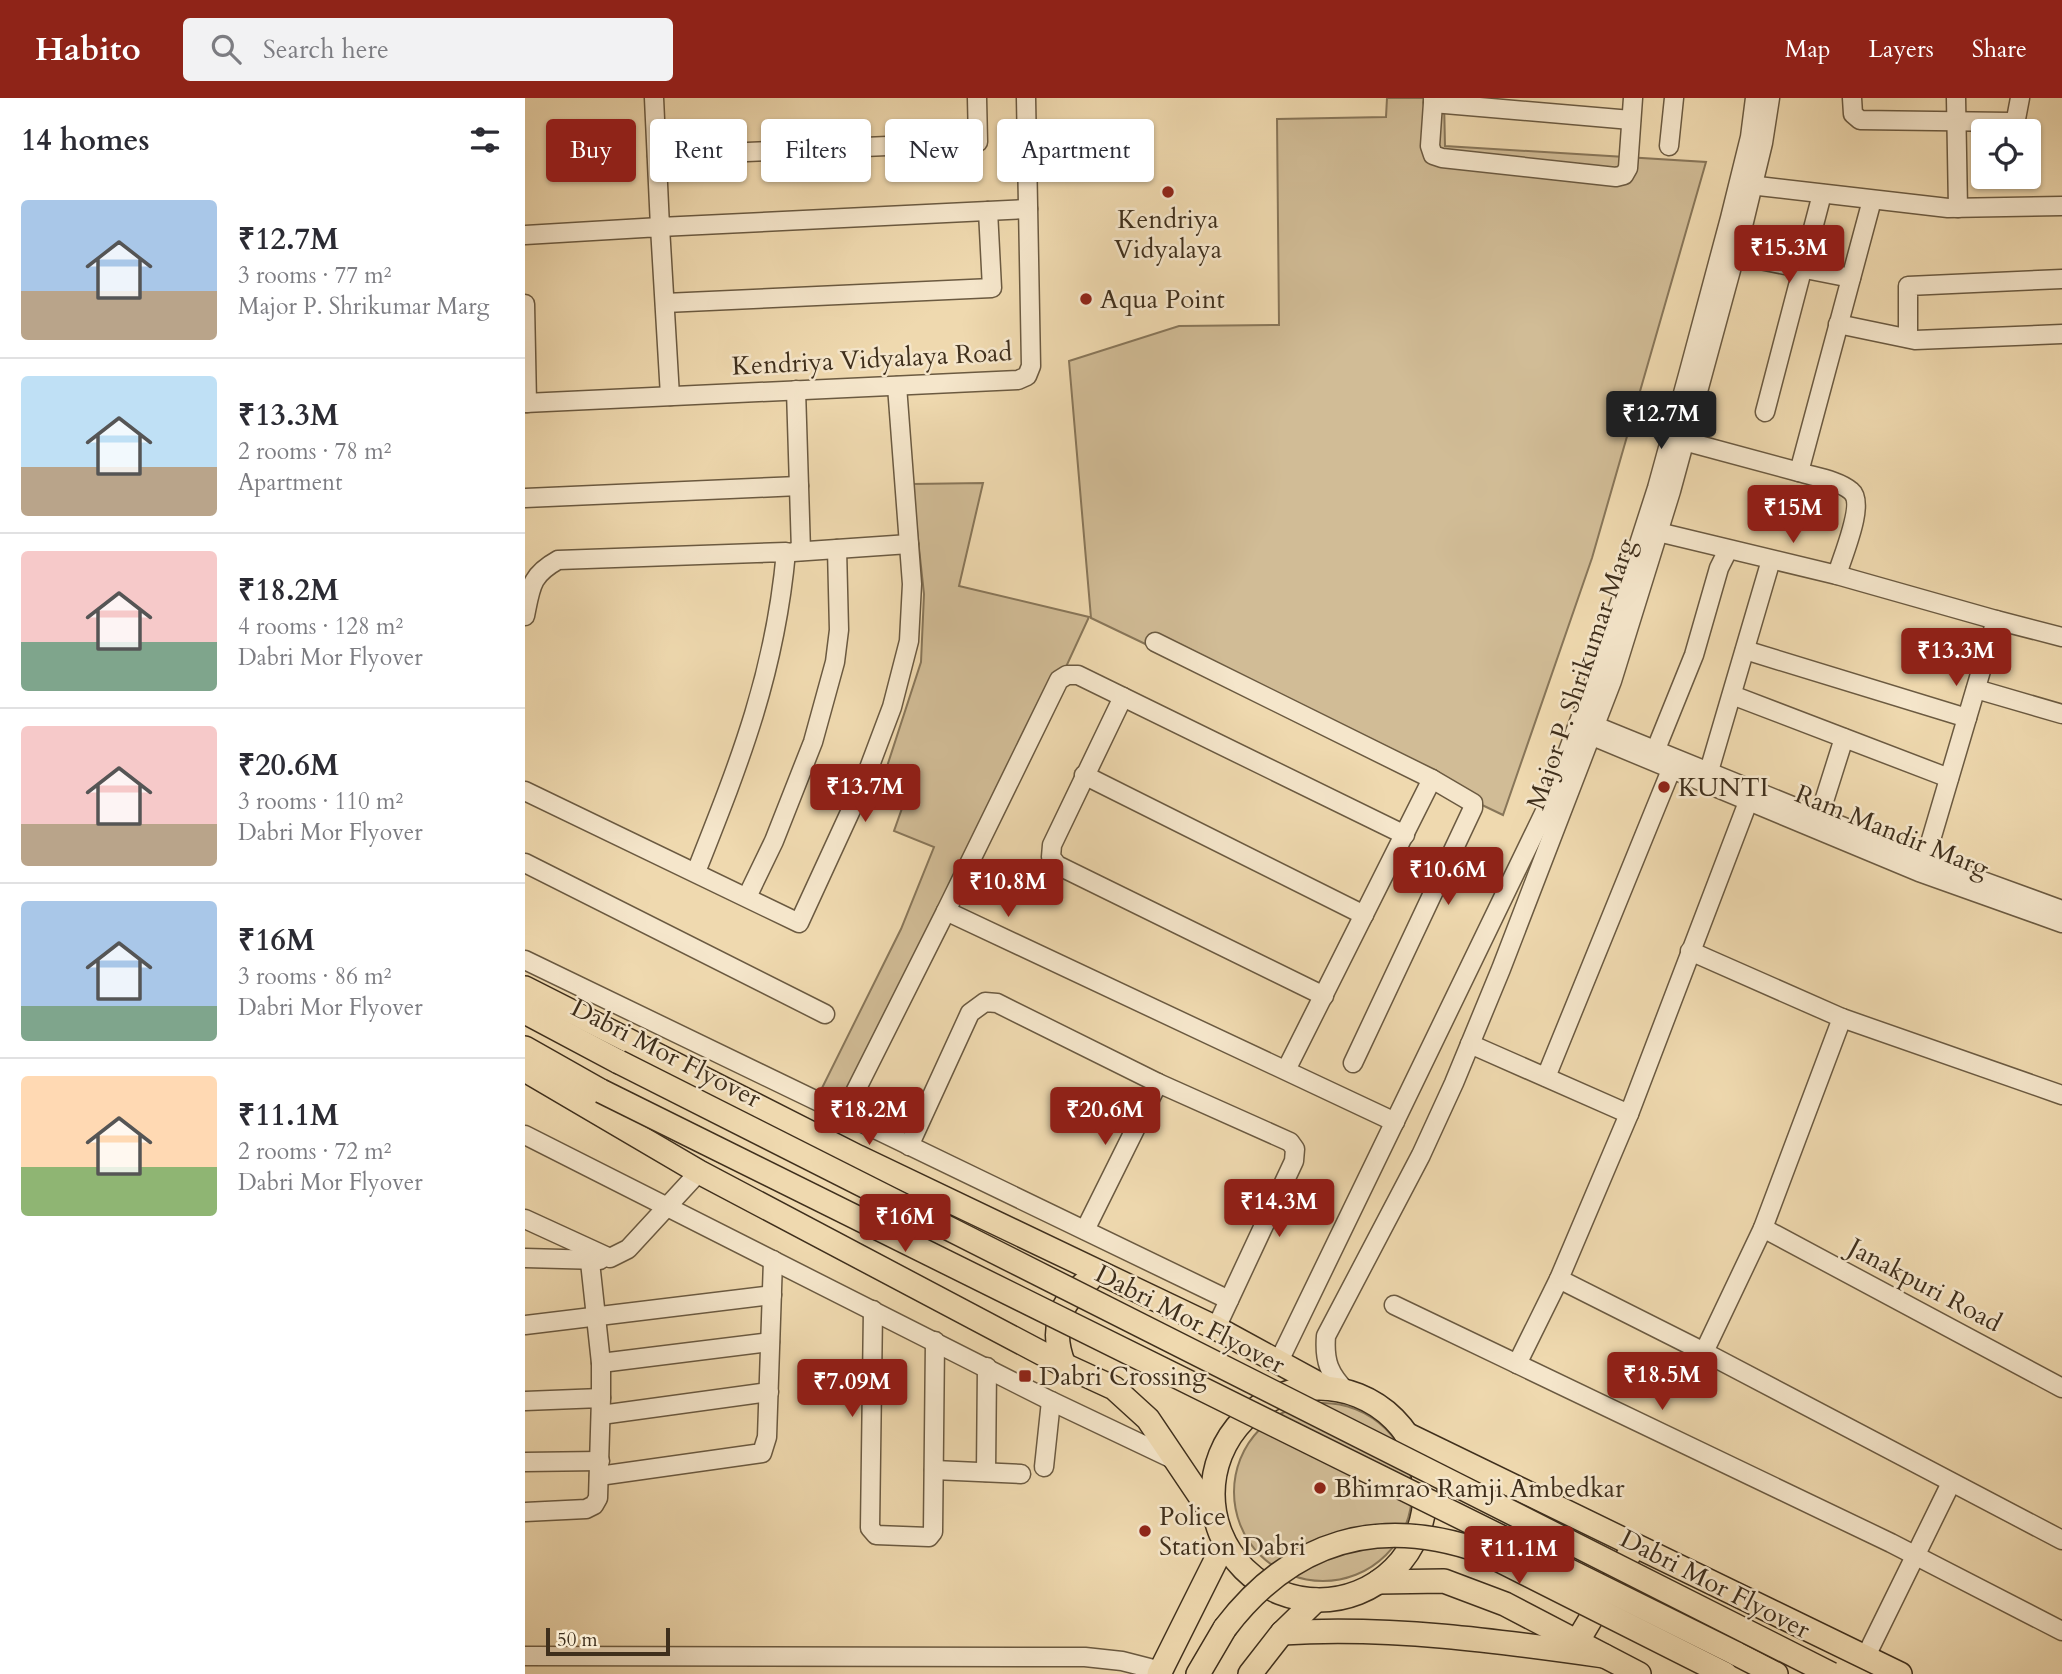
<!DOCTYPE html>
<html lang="en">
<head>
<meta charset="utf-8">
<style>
  :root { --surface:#fff; --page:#f2f2f3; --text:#2b2b33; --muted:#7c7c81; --line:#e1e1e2; --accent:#8f2418 }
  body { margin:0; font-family:Cardo,serif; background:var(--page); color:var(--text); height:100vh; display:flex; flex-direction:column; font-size:26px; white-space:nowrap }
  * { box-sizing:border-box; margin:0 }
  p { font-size:23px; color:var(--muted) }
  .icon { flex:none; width:38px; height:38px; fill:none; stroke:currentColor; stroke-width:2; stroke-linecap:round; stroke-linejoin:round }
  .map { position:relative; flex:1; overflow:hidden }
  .sheet { display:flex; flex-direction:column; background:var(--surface); width:525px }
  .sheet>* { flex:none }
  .hud { position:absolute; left:21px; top:21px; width:665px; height:63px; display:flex; gap:14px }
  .tools { position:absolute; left:1446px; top:21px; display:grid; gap:14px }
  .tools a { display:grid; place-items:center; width:70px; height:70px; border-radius:7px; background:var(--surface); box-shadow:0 2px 5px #0004; font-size:35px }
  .scale { position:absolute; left:21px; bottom:18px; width:124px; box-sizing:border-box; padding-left:7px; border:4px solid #3f2f1c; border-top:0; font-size:19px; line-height:24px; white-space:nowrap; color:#3f2f1c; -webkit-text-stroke:5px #f5e6cb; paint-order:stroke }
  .price { position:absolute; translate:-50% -60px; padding:0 16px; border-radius:7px; background:var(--accent); color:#fff; font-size:23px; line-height:46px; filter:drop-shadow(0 2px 4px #0008) }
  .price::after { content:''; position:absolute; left:50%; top:42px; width:21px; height:16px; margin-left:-10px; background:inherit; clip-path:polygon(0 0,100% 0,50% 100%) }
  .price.active { background:#222; color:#fff }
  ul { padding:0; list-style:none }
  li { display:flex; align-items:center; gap:21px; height:175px; padding:0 21px }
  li+li { border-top:2px solid var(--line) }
  li span { display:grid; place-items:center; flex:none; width:196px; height:140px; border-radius:7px; color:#555 }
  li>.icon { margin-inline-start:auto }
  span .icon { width:84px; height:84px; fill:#fffc; stroke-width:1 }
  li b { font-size:30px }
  h2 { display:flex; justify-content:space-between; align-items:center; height:84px; padding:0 21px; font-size:30px }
  .tag { padding:0 24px; border-radius:7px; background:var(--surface); box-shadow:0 2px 5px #0004; font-size:24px; line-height:63px }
  .tag.active { background:var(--accent); color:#fff }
  header { display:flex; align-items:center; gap:42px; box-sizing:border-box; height:98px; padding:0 35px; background:var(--accent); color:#fff }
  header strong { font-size:33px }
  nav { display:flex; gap:38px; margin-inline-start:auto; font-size:24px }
  .search { width:490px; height:63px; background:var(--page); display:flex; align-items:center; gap:18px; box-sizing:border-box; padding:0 24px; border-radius:7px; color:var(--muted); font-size:26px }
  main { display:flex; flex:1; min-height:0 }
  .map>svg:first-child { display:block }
</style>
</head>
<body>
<header>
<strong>Habito</strong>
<div class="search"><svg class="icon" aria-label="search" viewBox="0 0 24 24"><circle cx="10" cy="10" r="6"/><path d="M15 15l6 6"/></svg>Search here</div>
<nav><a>Map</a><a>Layers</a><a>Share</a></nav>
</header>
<main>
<section class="sheet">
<h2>14 homes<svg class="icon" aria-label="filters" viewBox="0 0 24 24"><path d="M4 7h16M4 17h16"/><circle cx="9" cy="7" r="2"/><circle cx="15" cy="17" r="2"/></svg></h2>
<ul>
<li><span style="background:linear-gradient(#a9c7e8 65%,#b9a48a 0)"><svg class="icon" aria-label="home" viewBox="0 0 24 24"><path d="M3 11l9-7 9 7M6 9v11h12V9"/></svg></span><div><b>₹12.7M</b><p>3 rooms · 77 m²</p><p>Major P. Shrikumar Marg</p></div></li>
<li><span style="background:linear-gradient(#bfe0f5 65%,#b9a48a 0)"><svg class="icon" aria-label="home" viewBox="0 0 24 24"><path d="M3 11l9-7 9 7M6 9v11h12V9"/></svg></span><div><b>₹13.3M</b><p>2 rooms · 78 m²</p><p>Apartment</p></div></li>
<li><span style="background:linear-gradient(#f6c9c9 65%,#7fa58c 0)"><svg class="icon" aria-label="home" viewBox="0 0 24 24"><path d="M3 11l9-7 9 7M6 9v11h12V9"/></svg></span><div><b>₹18.2M</b><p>4 rooms · 128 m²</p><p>Dabri Mor Flyover</p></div></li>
<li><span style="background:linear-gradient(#f6c9c9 70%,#b9a48a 0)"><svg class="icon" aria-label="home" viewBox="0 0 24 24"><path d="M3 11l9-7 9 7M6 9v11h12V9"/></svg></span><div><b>₹20.6M</b><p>3 rooms · 110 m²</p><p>Dabri Mor Flyover</p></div></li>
<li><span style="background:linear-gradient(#a9c7e8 75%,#7fa58c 0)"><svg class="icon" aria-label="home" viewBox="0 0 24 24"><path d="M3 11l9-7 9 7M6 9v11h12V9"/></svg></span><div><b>₹16M</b><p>3 rooms · 86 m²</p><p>Dabri Mor Flyover</p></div></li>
<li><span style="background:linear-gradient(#ffd9b3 65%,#8fb573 0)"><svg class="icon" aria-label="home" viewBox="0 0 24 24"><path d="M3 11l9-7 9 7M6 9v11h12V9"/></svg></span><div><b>₹11.1M</b><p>2 rooms · 72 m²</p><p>Dabri Mor Flyover</p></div></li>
</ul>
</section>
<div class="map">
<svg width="1537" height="1576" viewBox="0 0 1537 1576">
  <rect width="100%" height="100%" fill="#efd9af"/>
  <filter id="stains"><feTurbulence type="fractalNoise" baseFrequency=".00286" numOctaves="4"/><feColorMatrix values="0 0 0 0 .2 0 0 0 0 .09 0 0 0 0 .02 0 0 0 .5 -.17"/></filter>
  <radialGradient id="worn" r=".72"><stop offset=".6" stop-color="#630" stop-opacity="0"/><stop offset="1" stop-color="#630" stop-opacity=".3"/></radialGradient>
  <g fill="#d1bc96" stroke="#887659" stroke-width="2">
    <polygon points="862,0 919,0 920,48 1181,64 1067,460 978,717 566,520 544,263 654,228 754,227 752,21 861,19"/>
    <polygon points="458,385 434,488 564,519 522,610 319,1007 295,994 376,831 409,749 369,733 381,699 355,690 396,564 399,496 387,386"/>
    <circle cx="798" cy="1394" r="89"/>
  </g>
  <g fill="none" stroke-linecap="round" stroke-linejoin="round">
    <g stroke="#6b5a41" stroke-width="21">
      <g id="minor">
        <polyline points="129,0 135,129 503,111"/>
        <polyline points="908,0 908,5 1106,22"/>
        <polyline points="1327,0 1328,16 1335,22 1485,24 1491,21 1495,0"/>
        <polyline points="1431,0 1433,110"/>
        <polyline points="908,5 905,48 908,57 917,60 1091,79 1099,77 1103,70 1108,0"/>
        <polyline points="1144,48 1149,0"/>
        <polyline points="132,58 453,44 452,0"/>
        <polyline points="1216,86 1423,110 1537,108"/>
        <polyline points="0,137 135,129 145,298"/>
        <polyline points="1210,157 1326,180"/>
        <polyline points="140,205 467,190 463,113"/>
        <polyline points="0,206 2,305"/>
        <polyline points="1313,226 1390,242 1537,236"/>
        <polyline points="1383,240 1383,188 1537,181"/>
        <polyline points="271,292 276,453"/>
        <polyline points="0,305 493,282 502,278 506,268 501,0"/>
        <polyline points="1240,314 1297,96"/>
        <polyline points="1159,343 1274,374 1347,102"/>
        <path d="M1274,374c16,5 39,8 52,19 15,12 -9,66 -14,84"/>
        <polyline points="0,400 274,388"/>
        <polyline points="1133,434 1312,477 1471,522"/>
        <polyline points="268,454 384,446"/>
        <path d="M0,518c6,-30 6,-41 33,-56l228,-8c-11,122 -46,209 -90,320"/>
        <polyline points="630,544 907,681 948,705 948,710 828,965"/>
        <polyline points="1220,552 1442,620"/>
        <polyline points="1451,591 1537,616"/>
        <polyline points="1207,597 1424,680"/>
        <polyline points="598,599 527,747 526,759 532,767 799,898"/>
        <polyline points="1078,631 1400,762 1537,812"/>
        <polyline points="1053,632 1394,774 1537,825"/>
        <polyline points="1131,651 1169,557 1194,470 1203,452"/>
        <polyline points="1184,673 1246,462"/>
        <polyline points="559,677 839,817"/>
        <polyline points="0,693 274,825 338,686 367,609 384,543 387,486 372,288"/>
        <polyline points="1294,719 1319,640"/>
        <polyline points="1400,762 1471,522 1537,539"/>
        <polyline points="0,765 300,916"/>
        <polyline points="222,799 249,743 288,644 310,564 314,532 312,451"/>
        <polyline points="1165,853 1317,920"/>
        <polyline points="0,862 704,1202"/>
        <polyline points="945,946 1104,1016 1034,1181 1179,1254"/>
        <polyline points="761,972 907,681"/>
        <polyline points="1021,979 1146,672"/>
        <polyline points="1537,997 1317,920 1238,1130 1179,1254 1537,1442"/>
        <polyline points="319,1016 421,813"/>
        <polyline points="1104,1016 1223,704"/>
        <polyline points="870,1024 421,813 534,582 542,577 553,577 880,737"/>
        <polyline points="0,1037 526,1303 650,1362"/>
        <polyline points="384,1048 445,915 460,904 472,905 633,985 765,1044 770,1051 769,1063 691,1230"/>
        <polyline points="0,1121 85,1160 103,1151 174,1074"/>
        <polyline points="1238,1130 1537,1290"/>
        <polyline points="560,1132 633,985"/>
        <polyline points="0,1160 75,1162"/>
        <polyline points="65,1164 76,1265 76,1300"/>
        <polyline points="869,1207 1366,1445 1537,1533"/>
        <polyline points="348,1212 345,1430 351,1437 404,1439 408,1434 410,1243"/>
        <polyline points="0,1227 247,1197"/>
        <polyline points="754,1263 1022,709 1073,573 1132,390 1163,277 1205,120 1225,39 1230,0"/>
        <polyline points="76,1265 245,1244"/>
        <polyline points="992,1266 1034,1181"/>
        <path d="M822,1294c-18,-18 -23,-31 -21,-56l95,-181 33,-72 47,-114 111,-288 59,-190 72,-265 20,-83 7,-45"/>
        <polyline points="0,1303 76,1300 73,1400 69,1407 61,1411 0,1414"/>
        <polyline points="76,1317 244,1294"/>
        <polyline points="0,1364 75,1363"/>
        <polyline points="519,1369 526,1303"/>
        <polyline points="409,1372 496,1376"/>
        <polyline points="461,1374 462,1269"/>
        <polyline points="74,1378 237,1355 242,1339 248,1162"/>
        <polyline points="0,1558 560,1559 597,1563 636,1573"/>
        <polyline points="1341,1558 1426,1385"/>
      </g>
    </g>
    <g stroke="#3f2f1c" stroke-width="26">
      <g id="major">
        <polyline points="0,890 333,1059 691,1230 801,1290"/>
        <polyline points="0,914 94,964"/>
        <polyline points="0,950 76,993"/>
        <polyline points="0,972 174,1074 539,1267 589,1290 623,1321 689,1419"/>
        <path d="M539,1267c-14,-34 -5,-64 25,-85"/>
        <circle cx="794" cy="1396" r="106"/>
        <polyline points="881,1336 1375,1576"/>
        <polyline points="853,1484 919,1483 980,1506 1114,1576"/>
        <path d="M757,1535c108,-7 216,8 322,23"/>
        <polyline points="1052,1544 1105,1455"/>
        <polyline points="1210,1555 1251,1576"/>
        <polyline points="634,1576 699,1446"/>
        <polyline points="673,1576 700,1530"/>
        <polyline points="725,1576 757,1535 791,1502"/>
      </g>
    </g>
    <use href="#minor" stroke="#f5e6cb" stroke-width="18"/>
    <use href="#major" stroke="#efd9af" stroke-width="23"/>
    <g stroke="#3f2f1c" stroke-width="26" stroke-linecap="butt">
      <g id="major-bridge">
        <polyline points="94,964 1306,1576"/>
        <polyline points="76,993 1210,1555"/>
        <path d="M700,1530c67,-88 155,-113 258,-76l242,122"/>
      </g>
    </g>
    <use href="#major-bridge" stroke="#efd9af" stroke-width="23"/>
  </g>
  <g fill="#8f2418" stroke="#f5e6cb" stroke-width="2.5">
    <circle cx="643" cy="94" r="7"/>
    <circle cx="561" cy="201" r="7"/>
    <circle cx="1139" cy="689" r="7"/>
    <rect x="493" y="1271" width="14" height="14" rx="3.5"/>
    <circle cx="795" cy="1390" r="7"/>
    <circle cx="620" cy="1433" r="7"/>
  </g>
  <g text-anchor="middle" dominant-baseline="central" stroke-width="5" stroke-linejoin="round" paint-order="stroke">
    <g font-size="26" fill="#3f2f1c" stroke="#f5e6cb" text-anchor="start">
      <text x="643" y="121" text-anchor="middle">Kendriya<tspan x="643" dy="30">Vidyalaya</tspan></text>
      <text x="575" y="201">Aqua Point</text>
      <text x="1153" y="689">KUNTI</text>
      <text x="514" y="1278">Dabri Crossing</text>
      <text x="809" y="1390">Bhimrao Ramji Ambedkar</text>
      <text x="634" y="1418">Police<tspan x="634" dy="30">Station Dabri</tspan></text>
    </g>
    <g font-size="26" fill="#3f2f1c" stroke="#f5e6cb">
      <text transform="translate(347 261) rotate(-3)">Kendriya Vidyalaya Road</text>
      <text transform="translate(1056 576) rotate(-71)">Major P. Shrikumar Marg</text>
      <text transform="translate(1367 733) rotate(22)">Ram Mandir Marg</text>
      <text transform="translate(141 955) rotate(27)">Dabri Mor Flyover</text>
      <text transform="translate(1400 1187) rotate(28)">Janakpuri Road</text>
      <text transform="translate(665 1221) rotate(27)">Dabri Mor Flyover</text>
      <text transform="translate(1190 1486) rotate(27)">Dabri Mor Flyover</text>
    </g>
  </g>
  <rect width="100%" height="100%" filter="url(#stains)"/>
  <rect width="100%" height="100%" fill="url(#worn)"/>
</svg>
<div class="tools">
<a><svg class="icon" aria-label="locate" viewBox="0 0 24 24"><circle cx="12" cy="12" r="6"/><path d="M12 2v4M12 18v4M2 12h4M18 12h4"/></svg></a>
</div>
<div class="scale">50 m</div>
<b class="price" style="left:1264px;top:187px">₹15.3M</b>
<b class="price active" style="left:1136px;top:353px">₹12.7M</b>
<b class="price" style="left:1268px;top:447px">₹15M</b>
<b class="price" style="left:1431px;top:590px">₹13.3M</b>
<b class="price" style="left:340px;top:726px">₹13.7M</b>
<b class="price" style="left:923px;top:809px">₹10.6M</b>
<b class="price" style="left:483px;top:821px">₹10.8M</b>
<b class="price" style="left:344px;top:1049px">₹18.2M</b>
<b class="price" style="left:580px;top:1049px">₹20.6M</b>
<b class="price" style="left:754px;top:1141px">₹14.3M</b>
<b class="price" style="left:380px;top:1156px">₹16M</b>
<b class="price" style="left:1137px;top:1314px">₹18.5M</b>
<b class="price" style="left:327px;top:1321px">₹7.09M</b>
<b class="price" style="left:994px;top:1488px">₹11.1M</b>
<div class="hud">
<a class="tag active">Buy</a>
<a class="tag">Rent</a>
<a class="tag">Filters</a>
<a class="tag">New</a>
<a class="tag">Apartment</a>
</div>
</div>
</main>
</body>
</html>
